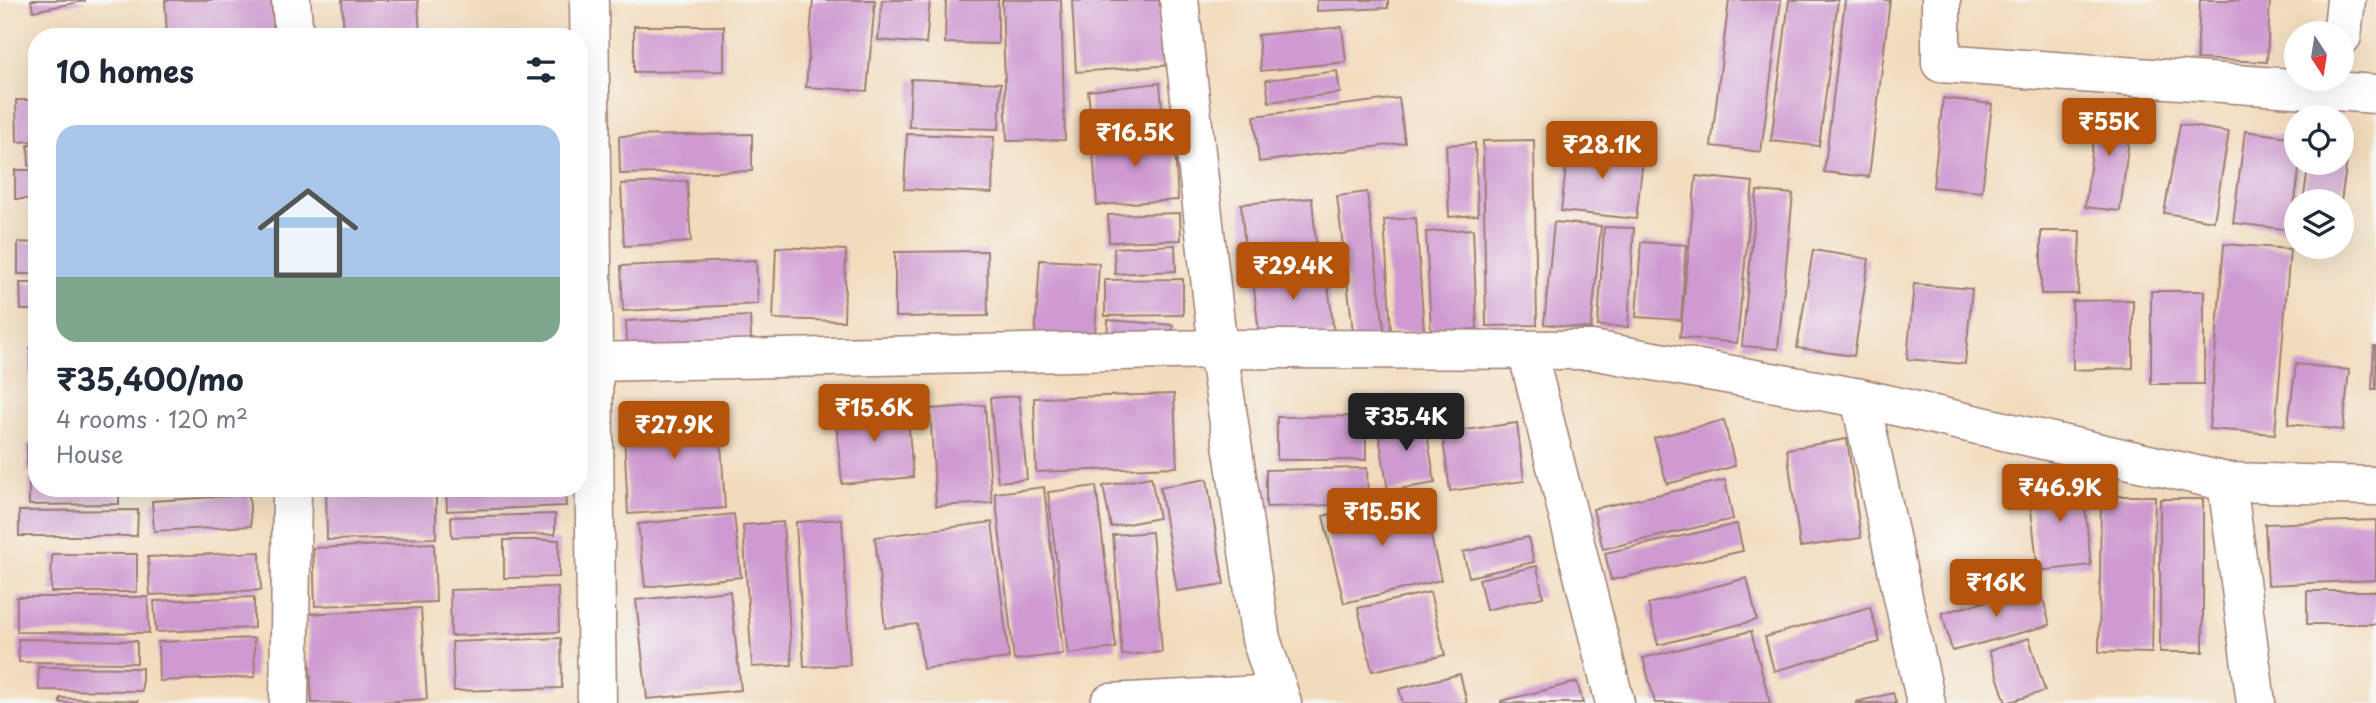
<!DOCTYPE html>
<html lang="en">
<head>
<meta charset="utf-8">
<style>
  :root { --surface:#fff; --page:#f2f2f3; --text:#1f2937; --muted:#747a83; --line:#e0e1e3; --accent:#b45309 }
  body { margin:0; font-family:"Playpen Sans",sans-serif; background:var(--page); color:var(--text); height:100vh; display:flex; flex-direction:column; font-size:26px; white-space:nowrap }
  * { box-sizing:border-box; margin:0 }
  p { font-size:23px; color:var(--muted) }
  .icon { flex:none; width:38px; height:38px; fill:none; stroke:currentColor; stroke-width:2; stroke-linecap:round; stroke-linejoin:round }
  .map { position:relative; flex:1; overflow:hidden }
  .sheet { position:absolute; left:28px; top:28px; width:560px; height:469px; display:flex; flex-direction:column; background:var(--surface); border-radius:28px; box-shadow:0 7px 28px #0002 }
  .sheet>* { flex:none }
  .needle { width:46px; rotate:168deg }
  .buttons { position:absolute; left:2284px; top:21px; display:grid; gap:14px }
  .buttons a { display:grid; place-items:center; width:70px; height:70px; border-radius:50%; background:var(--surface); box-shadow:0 7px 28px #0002; font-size:35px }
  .price { position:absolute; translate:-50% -60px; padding:0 16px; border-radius:7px; background:var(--accent); color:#fff; font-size:23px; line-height:46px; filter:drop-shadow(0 2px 4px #0008) }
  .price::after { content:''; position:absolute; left:50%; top:42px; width:21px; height:16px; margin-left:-10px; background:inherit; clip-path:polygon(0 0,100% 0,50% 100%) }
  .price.active { background:#222; color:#fff }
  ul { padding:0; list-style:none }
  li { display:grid; align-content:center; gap:14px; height:371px; padding:0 28px }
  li+li { border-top:2px solid var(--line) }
  li span { display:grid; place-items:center; height:217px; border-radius:21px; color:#555 }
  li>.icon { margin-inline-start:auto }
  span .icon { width:126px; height:126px; fill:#fffc; stroke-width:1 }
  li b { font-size:30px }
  h2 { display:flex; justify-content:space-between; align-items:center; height:84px; padding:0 28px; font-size:30px }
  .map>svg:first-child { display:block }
</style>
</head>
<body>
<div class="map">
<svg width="2376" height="703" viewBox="0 0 2376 703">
  <rect width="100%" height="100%" fill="#f6f6f2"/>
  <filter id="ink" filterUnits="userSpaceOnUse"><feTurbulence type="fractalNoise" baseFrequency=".0143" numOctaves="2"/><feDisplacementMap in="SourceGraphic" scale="14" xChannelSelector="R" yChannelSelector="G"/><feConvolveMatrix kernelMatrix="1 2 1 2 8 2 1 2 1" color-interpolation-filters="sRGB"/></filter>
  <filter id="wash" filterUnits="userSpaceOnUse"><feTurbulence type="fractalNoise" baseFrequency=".00686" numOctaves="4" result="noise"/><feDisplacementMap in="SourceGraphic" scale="28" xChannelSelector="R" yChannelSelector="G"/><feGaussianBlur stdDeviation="1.57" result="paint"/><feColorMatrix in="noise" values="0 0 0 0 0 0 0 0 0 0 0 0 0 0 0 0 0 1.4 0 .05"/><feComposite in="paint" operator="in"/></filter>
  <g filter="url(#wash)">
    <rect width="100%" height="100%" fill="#f2dbbc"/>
    <g id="blocks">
      <g fill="#cf9ad1">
        <polygon points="31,0 85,0 85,1 33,11"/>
        <polygon points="165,0 271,0 274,34 239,37 167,37"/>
        <polygon points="342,0 418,0 420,36 344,37"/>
        <polygon points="813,0 875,0 867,91 806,87"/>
        <polygon points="882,0 930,0 926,44 878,40"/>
        <polygon points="946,0 998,0 998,44 945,43"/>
        <polygon points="1002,0 1061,0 1065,140 1007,141"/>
        <polygon points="1088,0 1168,0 1173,65 1076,72 1072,1"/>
        <polygon points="1317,0 1388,0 1388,8 1317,11"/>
        <polygon points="1729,0 1781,0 1761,152 1711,146"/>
        <polygon points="1789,0 1838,0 1819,146 1771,141"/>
        <polygon points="1845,0 1890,0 1869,177 1824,172"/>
        <polygon points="2200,0 2270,0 2267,62 2197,59"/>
        <polygon points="634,26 724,26 724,71 634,72"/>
        <polygon points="1342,27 1346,62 1261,71 1258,35"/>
        <polygon points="1337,71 1340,93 1269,102 1266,80"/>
        <polygon points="911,79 1001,83 999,129 909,127"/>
        <polygon points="1160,83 1163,121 1092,128 1088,91"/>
        <polygon points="1399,98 1405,143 1259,162 1254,116"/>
        <polygon points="1943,98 1992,104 1982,192 1933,187"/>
        <polygon points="16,100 37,100 37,141 17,142"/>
        <polygon points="2098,104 2133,108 2120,211 2085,207"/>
        <polygon points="2180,124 2229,132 2214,221 2164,213"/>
        <polygon points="2245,131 2296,138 2296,163 2300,163 2291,230 2233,223"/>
        <polygon points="1174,132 1178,200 1097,205 1092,138"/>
        <polygon points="752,134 752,171 620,174 619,136"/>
        <polygon points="907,134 994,137 992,193 904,189"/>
        <polygon points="1534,140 1537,325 1486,326 1483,141"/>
        <polygon points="2342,141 2350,142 2341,201 2303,201 2309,163 2342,163"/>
        <polygon points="1569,142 1644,151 1636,219 1561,211"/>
        <polygon points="1475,143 1478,215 1449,217 1446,145"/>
        <polygon points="28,145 37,145 37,166 29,166"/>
        <rect x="15" y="170" width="22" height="29"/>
        <polygon points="1696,176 1753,182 1737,343 1680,337"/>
        <polygon points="687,181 691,242 624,246 621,184"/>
        <polygon points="1757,191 1793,194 1778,349 1742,346"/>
        <polygon points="1367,192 1385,336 1354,340 1337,196"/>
        <polygon points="1312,198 1317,254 1246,260 1241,204"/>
        <polygon points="1180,213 1181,240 1109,242 1108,215"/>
        <polygon points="1416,218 1424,331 1391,332 1384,220"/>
        <polygon points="1554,222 1601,226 1591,329 1544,324"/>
        <polygon points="1604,227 1634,228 1628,327 1598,326"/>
        <polygon points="1473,229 1477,329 1431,332 1426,232"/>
        <polygon points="2041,231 2080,231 2078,294 2041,294"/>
        <polygon points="18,242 37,243 37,274 18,274"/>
        <polygon points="1641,242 1686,245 1681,320 1636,317"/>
        <polygon points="2224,244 2290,249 2275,434 2209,429"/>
        <polygon points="1175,245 1176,271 1115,274 1114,248"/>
        <polygon points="776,247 846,250 844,321 773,319"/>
        <polygon points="1813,250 1869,259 1854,356 1797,348"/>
        <polygon points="987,251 988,316 895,317 895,252"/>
        <polygon points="756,260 758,304 623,311 621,266"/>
        <polygon points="1040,260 1099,263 1095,338 1035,335"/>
        <polygon points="1325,261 1334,333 1260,343 1252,270"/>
        <polygon points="1183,279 1183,315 1105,316 1105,280"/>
        <polygon points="20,283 37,283 37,310 21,310"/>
        <polygon points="1914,284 1972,289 1965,364 1907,359"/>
        <rect x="2151" y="291" width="53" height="93"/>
        <polygon points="2133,300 2133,368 2073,370 2072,301"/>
        <polygon points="750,316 752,360 628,364 626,321"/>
        <polygon points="1108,320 1173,325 1171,347 1107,343"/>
        <polygon points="2374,346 2376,346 2376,389 2372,389"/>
        <rect x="30" y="348" width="7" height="31"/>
        <polygon points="2296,364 2349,370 2343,430 2288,424"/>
        <polygon points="1174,394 1177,467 1036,472 1034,398"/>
        <polygon points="1019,396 1027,479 998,482 990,398"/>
        <polygon points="907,405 913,477 842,484 835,412"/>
        <polygon points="985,405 992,503 936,506 930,409"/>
        <polygon points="719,409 725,508 628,514 623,414"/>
        <polygon points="1424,415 1435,483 1388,491 1377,423"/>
        <polygon points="1366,416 1366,460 1277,460 1277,417"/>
        <polygon points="1724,420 1735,466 1667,484 1654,438"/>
        <polygon points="1517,423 1524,481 1450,491 1442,433"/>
        <polygon points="1847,439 1861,538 1800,547 1787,449"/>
        <polygon points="37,443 37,472 27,472 27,444"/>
        <polygon points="1367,468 1368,504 1266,507 1266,470"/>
        <polygon points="1151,477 1159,518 1111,527 1103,486"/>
        <polygon points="2082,478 2091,565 2038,571 2028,484"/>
        <polygon points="29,479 37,479 37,488 119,488 119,504 29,505"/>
        <polygon points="1207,479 1224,584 1177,591 1160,487"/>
        <polygon points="1725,480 1733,519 1603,549 1593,509"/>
        <polygon points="1096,486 1116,648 1068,654 1048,492"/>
        <polygon points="1044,487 1063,654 1014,660 995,493"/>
        <polygon points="326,488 436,488 436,538 327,540"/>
        <polygon points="446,488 565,488 566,506 447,511"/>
        <polygon points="1421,493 1441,580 1344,603 1323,516"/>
        <polygon points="249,495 251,526 154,531 152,501"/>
        <polygon points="2101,496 2155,496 2152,653 2099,652"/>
        <rect x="2160" y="499" width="43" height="153"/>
        <polygon points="138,510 137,536 19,536 19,511"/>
        <polygon points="555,514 555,534 452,537 451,517"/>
        <polygon points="734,514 741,577 645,587 638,524"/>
        <polygon points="842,519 850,665 804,667 796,522"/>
        <polygon points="2376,520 2376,580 2268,585 2265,524"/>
        <polygon points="783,522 792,665 752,667 743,525"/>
        <polygon points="992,522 1009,658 923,669 917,624 885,628 875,537"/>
        <polygon points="1737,524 1743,551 1611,580 1605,553"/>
        <polygon points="1152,532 1162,652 1122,655 1113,535"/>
        <polygon points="1528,537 1534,562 1469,577 1463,552"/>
        <polygon points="504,540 559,540 559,577 504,578"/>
        <polygon points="434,543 436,602 315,606 313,548"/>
        <polygon points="260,552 261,590 150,595 148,557"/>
        <polygon points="52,554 137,554 137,592 51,592"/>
        <polygon points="1537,566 1543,597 1486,610 1479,579"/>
        <polygon points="1747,578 1757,620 1658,645 1648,604"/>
        <polygon points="558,587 559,632 451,636 450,590"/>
        <polygon points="2040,587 2050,625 1952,651 1942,613"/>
        <polygon points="730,591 741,690 647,699 636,600"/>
        <rect x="2307" y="591" width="69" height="33"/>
        <polygon points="1430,592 1445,655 1372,671 1358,608"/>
        <polygon points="17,597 148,597 149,633 17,632"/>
        <polygon points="254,597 254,628 156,632 154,601"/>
        <polygon points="1870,607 1880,642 1774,671 1765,637"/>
        <polygon points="421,608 427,699 367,703 312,703 307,614"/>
        <polygon points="1751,631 1770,703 1655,703 1643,658"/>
        <polygon points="254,638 255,677 159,681 158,642"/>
        <polygon points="561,638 562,688 454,691 452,642"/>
        <polygon points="2029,638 2045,691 2006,703 1989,651"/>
        <polygon points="18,639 137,641 137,663 19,662"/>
        <polygon points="38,667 142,668 142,691 39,690"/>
        <polygon points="1460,674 1467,703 1403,703 1399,689"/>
        <polygon points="1577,682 1583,703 1501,703 1501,701"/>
        <polygon points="1893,693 1896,703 1856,703 1856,702"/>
        <polygon points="60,698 138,701 138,703 60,703"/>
      </g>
    </g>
  </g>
  <g filter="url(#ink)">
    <use href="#blocks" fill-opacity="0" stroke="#9e7d74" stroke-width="2"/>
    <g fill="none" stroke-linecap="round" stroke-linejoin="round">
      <g stroke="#9e7d74" stroke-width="41">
        <g id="street">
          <polyline points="291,0 294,37"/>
          <polyline points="589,0 597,703"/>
          <polyline points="1179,0 1218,349 1261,639 1282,703"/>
          <polyline points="1941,0 1941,63 2376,94"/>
          <polyline points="2342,36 2346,0"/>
          <polyline points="1527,350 1615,703"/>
          <polyline points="591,362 1218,349 1592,350 1860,398 2227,482 2376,486"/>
          <polyline points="1860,398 1926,703"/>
          <polyline points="2227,482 2256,703"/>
          <polyline points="289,703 292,488"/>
          <polyline points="1110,703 1279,694"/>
        </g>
      </g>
      <use href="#street" stroke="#fff" stroke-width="38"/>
    </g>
  </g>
</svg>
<div class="buttons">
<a><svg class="needle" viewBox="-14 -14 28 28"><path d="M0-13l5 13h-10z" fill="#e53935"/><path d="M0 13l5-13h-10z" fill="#747a83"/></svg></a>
<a><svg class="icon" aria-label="locate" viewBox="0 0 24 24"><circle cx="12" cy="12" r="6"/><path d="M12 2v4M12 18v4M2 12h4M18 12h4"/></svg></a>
<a><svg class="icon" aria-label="layers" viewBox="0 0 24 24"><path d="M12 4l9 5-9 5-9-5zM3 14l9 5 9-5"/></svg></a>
</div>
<b class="price" style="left:2109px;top:158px">₹55K</b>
<b class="price" style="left:1135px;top:169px">₹16.5K</b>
<b class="price" style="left:1602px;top:181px">₹28.1K</b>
<b class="price" style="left:1293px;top:302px">₹29.4K</b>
<b class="price" style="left:874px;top:444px">₹15.6K</b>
<b class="price active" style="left:1406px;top:453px">₹35.4K</b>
<b class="price" style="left:674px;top:461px">₹27.9K</b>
<b class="price" style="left:2060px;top:524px">₹46.9K</b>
<b class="price" style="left:1382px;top:548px">₹15.5K</b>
<b class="price" style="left:1996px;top:619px">₹16K</b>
<section class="sheet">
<h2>10 homes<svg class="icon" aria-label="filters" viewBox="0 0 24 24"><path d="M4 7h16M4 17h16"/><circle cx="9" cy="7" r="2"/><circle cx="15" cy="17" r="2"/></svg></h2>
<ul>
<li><span style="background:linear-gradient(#a9c7e8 70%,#7fa58c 0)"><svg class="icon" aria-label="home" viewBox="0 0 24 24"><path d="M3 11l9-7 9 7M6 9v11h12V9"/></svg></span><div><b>₹35,400/mo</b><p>4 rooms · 120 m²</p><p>House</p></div></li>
</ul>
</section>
</div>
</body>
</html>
